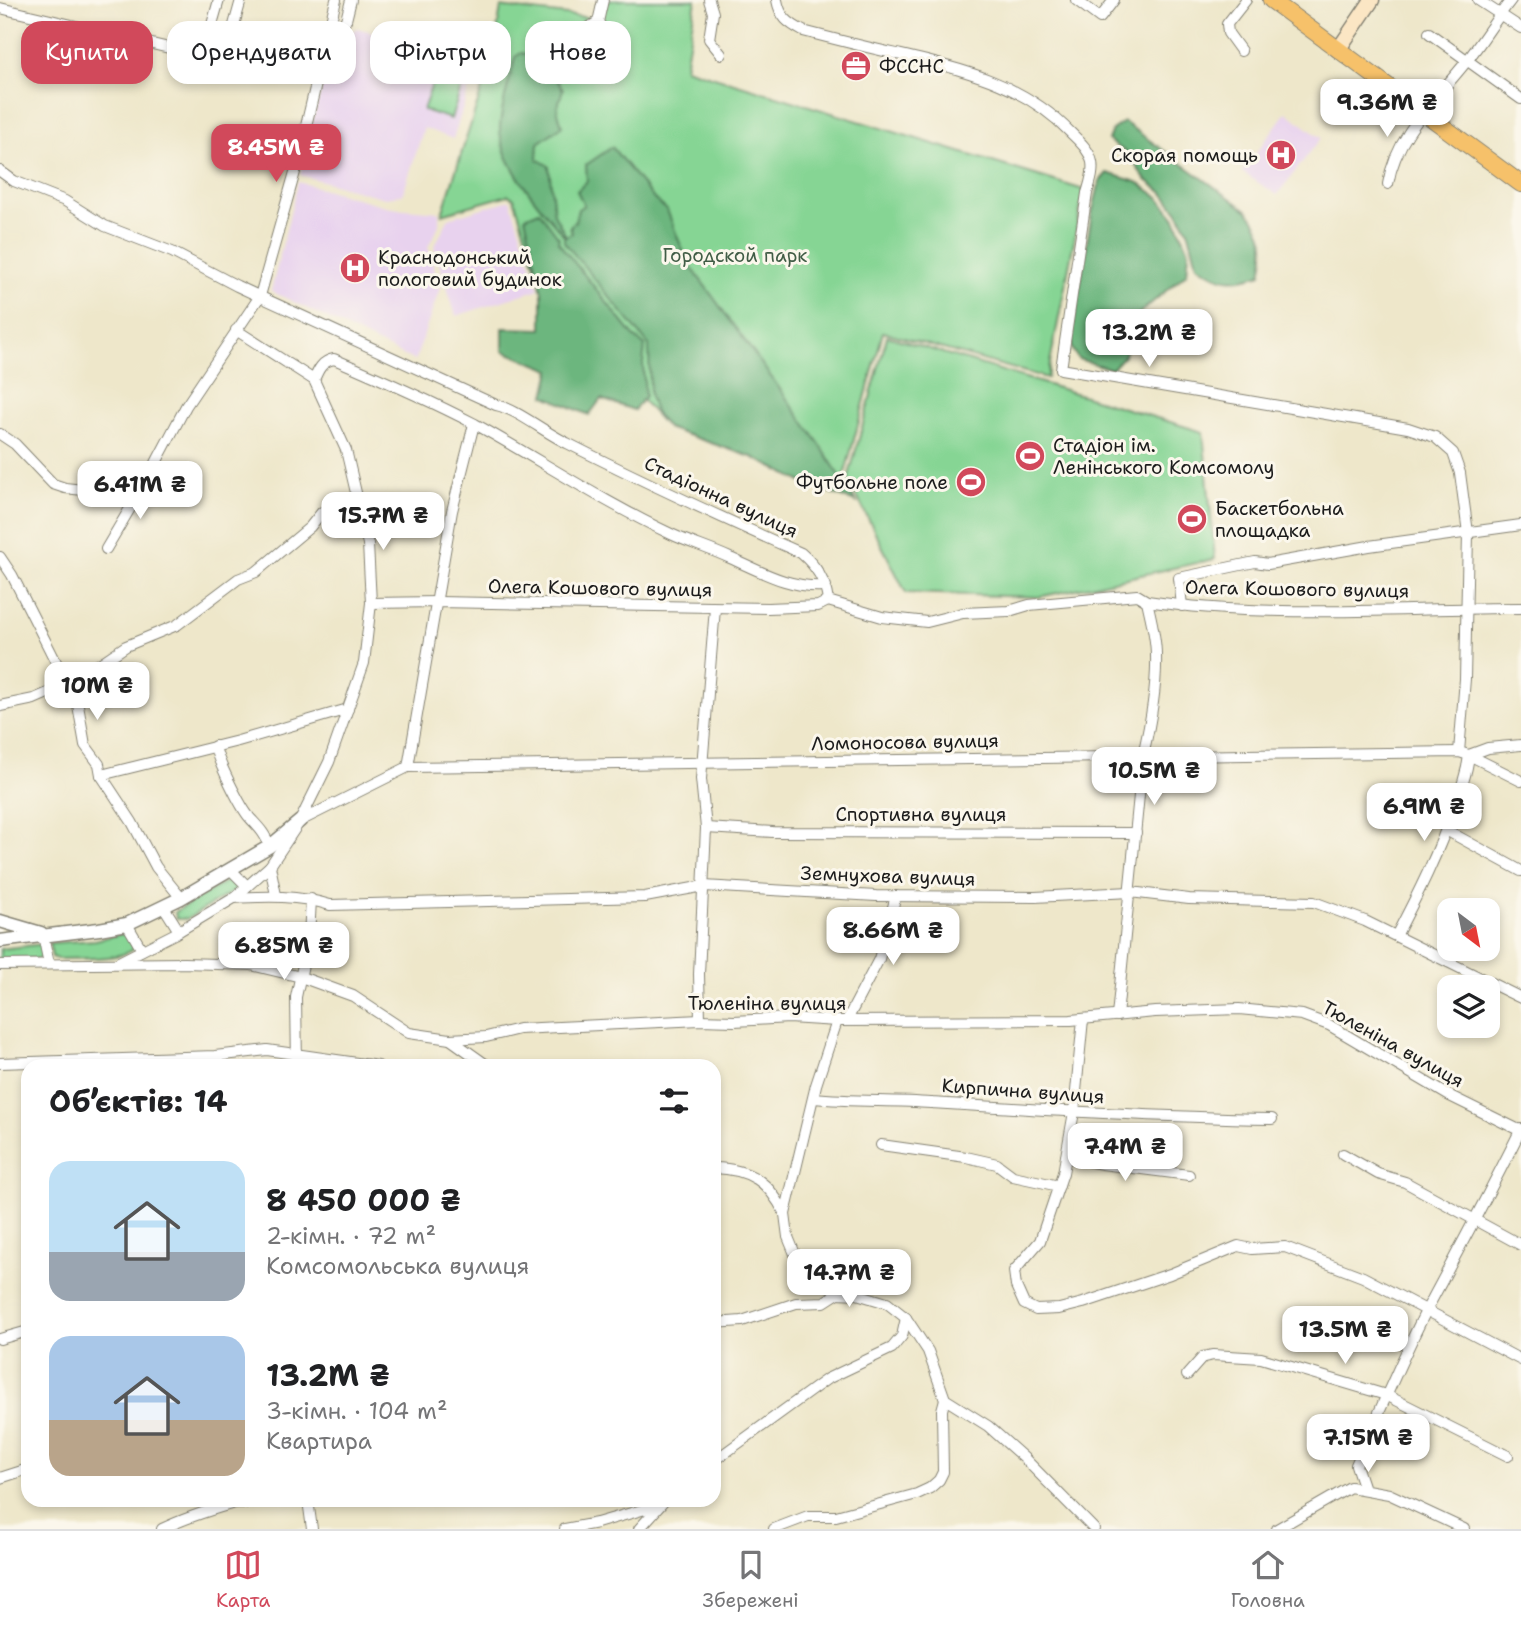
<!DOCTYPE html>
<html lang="uk">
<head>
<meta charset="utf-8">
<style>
  :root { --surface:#fff; --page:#f2f2f2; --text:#202124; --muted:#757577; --line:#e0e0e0; --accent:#d1495b }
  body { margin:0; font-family:"Shantell Sans",sans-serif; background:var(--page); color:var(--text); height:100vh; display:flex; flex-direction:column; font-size:26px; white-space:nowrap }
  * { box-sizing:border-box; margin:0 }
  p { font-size:23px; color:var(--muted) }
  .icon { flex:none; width:38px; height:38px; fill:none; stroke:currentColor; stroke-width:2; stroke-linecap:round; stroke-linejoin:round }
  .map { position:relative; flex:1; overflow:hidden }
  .details { position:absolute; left:21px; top:1059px; width:700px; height:448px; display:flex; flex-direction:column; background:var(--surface); border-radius:21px; box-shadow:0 4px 10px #0003 }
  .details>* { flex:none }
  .guide { position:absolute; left:21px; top:21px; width:700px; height:63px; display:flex; gap:14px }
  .needle { width:46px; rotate:148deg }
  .buttons { position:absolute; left:1437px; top:898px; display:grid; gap:14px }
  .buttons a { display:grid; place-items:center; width:63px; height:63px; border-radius:14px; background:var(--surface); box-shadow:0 4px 10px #0003; font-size:35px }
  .price { position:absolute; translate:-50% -60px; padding:0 16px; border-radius:14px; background:#fff; color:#222; font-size:23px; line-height:46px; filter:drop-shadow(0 2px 4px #0008) }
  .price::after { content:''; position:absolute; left:50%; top:42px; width:21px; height:16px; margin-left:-10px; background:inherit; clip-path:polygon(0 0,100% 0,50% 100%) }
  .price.current { background:var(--accent); color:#fff }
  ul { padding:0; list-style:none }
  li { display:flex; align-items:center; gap:21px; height:175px; padding:0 28px }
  li span { display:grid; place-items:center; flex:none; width:196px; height:140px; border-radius:21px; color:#555 }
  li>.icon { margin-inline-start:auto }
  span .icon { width:84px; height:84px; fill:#fffc; stroke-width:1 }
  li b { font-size:30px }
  h2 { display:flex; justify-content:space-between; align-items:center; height:84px; padding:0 28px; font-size:30px }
  .tag { padding:0 24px; border-radius:21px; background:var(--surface); box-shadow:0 4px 10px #0003; font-size:24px; line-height:63px }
  .tag.current { background:var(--accent); color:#fff }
  .menu { display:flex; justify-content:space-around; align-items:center; height:98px; border-top:2px solid var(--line); background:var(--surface); font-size:19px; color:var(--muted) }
  .menu a { display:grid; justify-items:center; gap:4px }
  .menu .current { color:var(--accent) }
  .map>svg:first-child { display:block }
</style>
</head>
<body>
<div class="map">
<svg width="1521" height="1529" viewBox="0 0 1521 1529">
  <rect width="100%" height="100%" fill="#fbf7ec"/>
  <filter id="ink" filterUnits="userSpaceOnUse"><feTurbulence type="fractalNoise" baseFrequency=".0143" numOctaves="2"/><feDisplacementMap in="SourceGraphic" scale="14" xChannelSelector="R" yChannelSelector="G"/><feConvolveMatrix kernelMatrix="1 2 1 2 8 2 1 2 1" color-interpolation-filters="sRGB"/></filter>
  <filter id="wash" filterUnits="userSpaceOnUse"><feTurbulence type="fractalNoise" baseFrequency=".00686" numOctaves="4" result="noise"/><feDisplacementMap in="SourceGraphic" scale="28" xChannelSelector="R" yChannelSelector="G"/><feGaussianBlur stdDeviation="1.57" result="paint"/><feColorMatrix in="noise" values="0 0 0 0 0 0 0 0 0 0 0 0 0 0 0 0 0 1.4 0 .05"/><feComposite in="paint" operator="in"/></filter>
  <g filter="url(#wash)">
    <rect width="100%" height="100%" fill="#eee7ca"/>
    <g fill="#e8d2ee">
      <polygon points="357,28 478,61 453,139 424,128 403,194 385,198 300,175 303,162 302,158 334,45"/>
      <polygon points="1286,112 1321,138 1277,195 1242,172"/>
      <polygon points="298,182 393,208 439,212 439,225 428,247 440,288 415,361 271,291"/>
      <polygon points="510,200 539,289 456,316 434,247 449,218"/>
    </g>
    <g fill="#86d594" stroke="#517858" stroke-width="2">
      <polygon points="609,0 696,0 685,68 1084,190 1047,378 883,332 845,473 845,484 856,502 802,482 752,457 667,428 542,288 514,198 508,195 442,214 493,55 501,7 592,18"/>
      <polygon points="440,61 467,70 451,119 423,110"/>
      <polygon points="887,336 1203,432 1215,559 1039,597 906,593 848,479"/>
      <polygon points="228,880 236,881 239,888 187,919 176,919 175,912"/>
      <path d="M121,934h6l8,14c-15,13 -57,10 -78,11l-5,-2 -3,-14 46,-3z"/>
      <polygon points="43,944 45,957 40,959 0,960 0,949"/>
    </g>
    <g fill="#6cb67e" stroke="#44694d" stroke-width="2">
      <path d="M521,53l20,4 22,32 -6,20 5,17 -24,17 -1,16 12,7 5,48 12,22 6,-3 -2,-7 5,-4 3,-13 6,-4 -7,-14 10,-10 -1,-16 26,-18 42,52 13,11 20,51 132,182 37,59 -54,-20 -50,-25 -85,-29 -12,-16 -5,-16 -1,-51 -85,-103v-6c-22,-28 -66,-74 -64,-110 2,-23 10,-47 15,-69z"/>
      <path d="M1124,122l124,89c18,23 19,35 13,63 -28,9 -39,8 -64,-9l-8,-32 -11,-21 -16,-20 -17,-13 -17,-25 -20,-14 4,-10z"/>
      <polygon points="1107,173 1137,182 1158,197 1175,218 1189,251 1187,273 1135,317 1125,355 1112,369 1078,359 1072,349 1071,339 1092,213 1100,181"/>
      <polygon points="539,211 559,238 558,241 562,247 633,335 645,346 643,363 645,396 634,410 601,399 589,415 545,396 551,370 503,351 503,328 542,329 542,292 525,217"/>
    </g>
  </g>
  <g filter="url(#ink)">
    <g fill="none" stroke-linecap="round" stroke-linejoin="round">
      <g stroke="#858273" stroke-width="12">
        <g id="minor">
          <polyline points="709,0 713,13 709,39 721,54"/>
          <path d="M777,0c3,17 11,23 26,31 31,8 62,16 94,23 64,15 126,29 173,78 9,9 19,17 22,30 2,11 -2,21 -5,31l-26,176 347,59 27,9 18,16 7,20 8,60 -3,146 -6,73"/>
          <polyline points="1076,0 1100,18 1114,0"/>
          <polyline points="1478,0 1521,28"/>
          <polyline points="0,8 224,61 241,0"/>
          <polyline points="598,22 603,0"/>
          <polyline points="1429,33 1521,99"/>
          <polyline points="328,41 346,20 351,0"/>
          <polyline points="1241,51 1228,33 1227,24 1246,0"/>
          <polyline points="544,53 598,22 615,47"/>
          <polyline points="203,56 219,0"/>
          <path d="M0,171l14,10 51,20 40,25 67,26 65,34 259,119c19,3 51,29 71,38 77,39 155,75 234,110 16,14 24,27 27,48l-10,5 -50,2 -330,-6 -67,1"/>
          <path d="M1388,184c8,-50 48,-84 78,-122 16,-20 29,-42 45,-62"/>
          <path d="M314,380c4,-10 8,-19 20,-21 47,20 95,41 141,65 65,36 128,78 196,110 19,9 40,15 59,24 32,14 60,31 96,28"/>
          <polyline points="0,434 15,444 53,484 65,488 83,490 110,483 148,478 186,406 260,296 295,172 336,0"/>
          <polyline points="106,549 148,478"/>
          <polyline points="0,557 12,575 62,674 75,688 85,745 99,764 101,775 132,822 156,867 181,898"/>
          <path d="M828,601l54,16 45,5 36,-9 46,-2 20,-6 108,-10 10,6c123,18 250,7 374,7"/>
          <polyline points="1182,606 1179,578 1255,562 1268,564 1369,546 1521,525"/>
          <polyline points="0,706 34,699 73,682 126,646 177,625 238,579 256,572 310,527 322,512 357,499"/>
          <path d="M215,746c2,14 26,62 35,72 10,11 13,13 20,28"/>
          <polyline points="408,767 452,511 474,424"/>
          <polyline points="101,775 238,741 348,709"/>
          <polyline points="300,821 408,767 1459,752 1469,755 1488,748 1521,745"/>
          <polyline points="706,828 773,832 1136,833"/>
          <polyline points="1446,830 1521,871"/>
          <polyline points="270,866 276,895"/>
          <polyline points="230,869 247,886"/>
          <path d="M234,898c33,-2 64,-3 96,7l315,-8 59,-11 172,10 159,1 95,-5 59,7 125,3 51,19 156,77"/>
          <polyline points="164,907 179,931"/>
          <polyline points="127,924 142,950"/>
          <polyline points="43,935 49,964"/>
          <path d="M1396,936c22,-42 43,-84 58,-129 7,-18 13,-34 15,-52l52,26"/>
          <polyline points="119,962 174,934 234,898 270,866 300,821 329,762 364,663 371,603 368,544 346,450 314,380 236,330"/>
          <polyline points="0,965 184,963 251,965 301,977 353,996 409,1033 450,1039 486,1037 519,1029 700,1020 734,1021 789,1018 837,1021 1071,1020 1155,1012 1239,1009 1302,1015 1329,1025 1448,1095 1521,1131"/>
          <path d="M1117,1016l26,-261c7,-30 14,-69 13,-100 0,-18 -5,-36 -9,-54"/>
          <polyline points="1083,1019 1074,1112 1063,1173 1040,1241 1014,1271 1016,1286 1024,1304 1036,1310 1059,1309 1083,1303 1170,1274 1238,1246 1252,1249 1285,1247 1363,1277 1521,1360"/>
          <polyline points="700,1020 699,974 706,828 701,779 715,608"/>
          <polyline points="847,1020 879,959 896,896"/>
          <polyline points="837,1021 816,1085 785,1214 788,1237 795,1254 812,1273 838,1293 857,1294 887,1303 906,1318 928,1351 945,1399 988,1426 1024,1458 1094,1529"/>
          <polyline points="450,1039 488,1066"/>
          <polyline points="0,1063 215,1056 267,1050 378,1066"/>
          <polyline points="297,1066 296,997 309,937 311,899"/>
          <path d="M814,1098c39,4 78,2 117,5 114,7 227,14 341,16"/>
          <polyline points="881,1145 966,1157 997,1164 1013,1176 1059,1186"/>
          <polyline points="1343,1154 1378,1174 1405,1182 1521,1245"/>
          <polyline points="1066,1157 1102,1164 1189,1175"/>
          <path d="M714,1168c37,1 55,14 71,46"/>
          <polyline points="714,1323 742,1321 796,1303 824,1302 838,1293"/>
          <polyline points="0,1339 28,1331"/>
          <polyline points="1187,1375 1203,1357 1213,1355 1261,1358 1386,1395 1508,1456"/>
          <polyline points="714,1461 827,1379 892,1348 902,1336 906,1318"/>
          <polyline points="0,1478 28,1469"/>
          <path d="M1364,1489l-8,-24c23,-52 45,-105 71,-156 32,-60 64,-119 94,-180"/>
          <polyline points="308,1500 312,1529"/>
          <path d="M162,1529c23,-11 45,-18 69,-25 12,-4 22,2 33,-4"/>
          <polyline points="565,1529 597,1523 659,1505"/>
          <polyline points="639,1529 665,1500"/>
          <polyline points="774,1529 808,1516 836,1516 917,1494 930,1488 939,1480 943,1472 942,1410 945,1399"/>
          <polyline points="1277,1529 1350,1487 1389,1494 1464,1529"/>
        </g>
      </g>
      <g stroke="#858273" stroke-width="15">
        <g id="tertiary">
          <polyline points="0,921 41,933"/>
          <polyline points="0,941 99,929 127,924 181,898 270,846 300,821"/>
        </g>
      </g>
      <g stroke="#858273" stroke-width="17">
        <polyline id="secondary" points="1338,50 1372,0"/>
      </g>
      <g stroke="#858273" stroke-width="18">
        <polyline id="trunk" points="1271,0 1521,184"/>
      </g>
      <use href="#minor" stroke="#fff" stroke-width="10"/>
      <use href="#tertiary" stroke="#fff" stroke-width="12"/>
      <use href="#secondary" stroke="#fbe6c4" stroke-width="14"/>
      <use href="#trunk" stroke="#f6c16b" stroke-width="16"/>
    </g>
  </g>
  <defs>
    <g id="office-disc" transform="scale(1.575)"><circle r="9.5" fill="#d1495b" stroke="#fbf7ec"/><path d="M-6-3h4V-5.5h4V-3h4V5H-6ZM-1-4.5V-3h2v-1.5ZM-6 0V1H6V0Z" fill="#fff"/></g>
    <g id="hospital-disc" transform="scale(1.575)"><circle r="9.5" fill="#d1495b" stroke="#fbf7ec"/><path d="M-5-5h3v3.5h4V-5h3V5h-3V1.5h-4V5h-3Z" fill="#fff"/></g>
    <g id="stadium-disc" transform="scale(1.575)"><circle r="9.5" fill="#d1495b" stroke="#fbf7ec"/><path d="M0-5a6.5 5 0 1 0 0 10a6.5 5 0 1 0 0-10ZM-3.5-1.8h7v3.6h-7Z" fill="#fff"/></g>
  </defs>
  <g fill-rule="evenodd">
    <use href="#office-disc" x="856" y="66"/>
    <use href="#hospital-disc" x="1281" y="155"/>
    <use href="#hospital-disc" x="355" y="268"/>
    <use href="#stadium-disc" x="1030" y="456"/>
    <use href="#stadium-disc" x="971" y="482"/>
    <use href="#stadium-disc" x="1192" y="519"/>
  </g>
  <g text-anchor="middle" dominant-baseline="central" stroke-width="6" stroke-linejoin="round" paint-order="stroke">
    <g font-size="19" fill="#1c1c1c" stroke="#fbf7ec" text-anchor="start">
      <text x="879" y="66">ФССНС</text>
      <text x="1258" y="155" text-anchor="end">Скорая помощь</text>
      <text x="378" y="257">Краснодонський<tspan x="378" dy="22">пологовий будинок</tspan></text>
      <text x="1053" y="445">Стадіон ім.<tspan x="1053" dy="22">Ленінського Комсомолу</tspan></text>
      <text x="948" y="482" text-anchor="end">Футбольне поле</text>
      <text x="1215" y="508">Баскетбольна<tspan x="1215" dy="22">площадка</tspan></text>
    </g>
    <g font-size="19" fill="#415d46" stroke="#fbf7ec">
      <text x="735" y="255">Городской парк</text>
    </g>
    <g font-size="19" fill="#1c1c1c" stroke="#fbf7ec">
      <text transform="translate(721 497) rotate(25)">Стадіонна вулиця</text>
      <text transform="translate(600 588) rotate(1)">Олега Кошового вулиця</text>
      <text transform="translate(1297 589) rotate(1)">Олега Кошового вулиця</text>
      <text transform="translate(905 742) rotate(-1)">Ломоносова вулиця</text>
      <text x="921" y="814">Спортивна вулиця</text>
      <text transform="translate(888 876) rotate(2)">Земнухова вулиця</text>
      <text x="767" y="1003">Тюленіна вулиця</text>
      <text transform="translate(1393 1044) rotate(29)">Тюленіна вулиця</text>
      <text transform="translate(1023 1091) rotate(4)">Кирпична вулиця</text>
    </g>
  </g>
</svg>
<div class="buttons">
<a><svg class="needle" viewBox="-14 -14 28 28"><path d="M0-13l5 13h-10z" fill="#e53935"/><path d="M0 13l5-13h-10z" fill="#757577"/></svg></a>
<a><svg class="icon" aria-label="layers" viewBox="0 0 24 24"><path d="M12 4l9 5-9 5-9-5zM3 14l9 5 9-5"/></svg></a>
</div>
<b class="price" style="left:1387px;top:139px">9.36M ₴</b>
<b class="price current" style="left:276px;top:184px">8.45M ₴</b>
<b class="price" style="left:1149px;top:369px">13.2M ₴</b>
<b class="price" style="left:140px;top:521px">6.41M ₴</b>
<b class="price" style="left:383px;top:552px">15.7M ₴</b>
<b class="price" style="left:97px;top:722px">10M ₴</b>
<b class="price" style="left:1154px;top:807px">10.5M ₴</b>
<b class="price" style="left:1424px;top:843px">6.9M ₴</b>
<b class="price" style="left:893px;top:967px">8.66M ₴</b>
<b class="price" style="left:284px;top:982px">6.85M ₴</b>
<b class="price" style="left:1125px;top:1183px">7.4M ₴</b>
<b class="price" style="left:849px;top:1309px">14.7M ₴</b>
<b class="price" style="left:1345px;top:1366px">13.5M ₴</b>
<b class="price" style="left:1368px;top:1474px">7.15M ₴</b>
<div class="guide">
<a class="tag current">Купити</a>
<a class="tag">Орендувати</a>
<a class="tag">Фільтри</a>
<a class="tag">Нове</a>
</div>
<section class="details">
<h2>Об’єктів: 14<svg class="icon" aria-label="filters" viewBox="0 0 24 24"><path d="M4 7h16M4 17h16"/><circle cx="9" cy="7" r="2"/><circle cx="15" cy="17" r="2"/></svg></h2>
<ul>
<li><span style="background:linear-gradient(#bfe0f5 65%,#9aa5b1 0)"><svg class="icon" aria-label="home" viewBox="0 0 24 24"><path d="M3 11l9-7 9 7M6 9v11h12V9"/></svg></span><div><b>8 450 000 ₴</b><p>2-кімн. · 72 m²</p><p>Комсомольська вулиця</p></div></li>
<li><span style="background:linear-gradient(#a9c7e8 60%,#b9a48a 0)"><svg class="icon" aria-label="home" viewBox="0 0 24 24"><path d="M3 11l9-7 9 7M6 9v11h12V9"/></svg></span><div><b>13.2M ₴</b><p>3-кімн. · 104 m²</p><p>Квартира</p></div></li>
</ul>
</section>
</div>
<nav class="menu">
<a class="current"><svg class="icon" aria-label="map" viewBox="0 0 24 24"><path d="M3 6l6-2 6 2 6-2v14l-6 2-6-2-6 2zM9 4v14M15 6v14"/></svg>Карта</a>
<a><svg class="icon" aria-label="saved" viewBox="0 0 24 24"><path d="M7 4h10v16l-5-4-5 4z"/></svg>Збережені</a>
<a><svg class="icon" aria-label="home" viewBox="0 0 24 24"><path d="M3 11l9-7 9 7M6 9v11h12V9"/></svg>Головна</a>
</nav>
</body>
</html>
